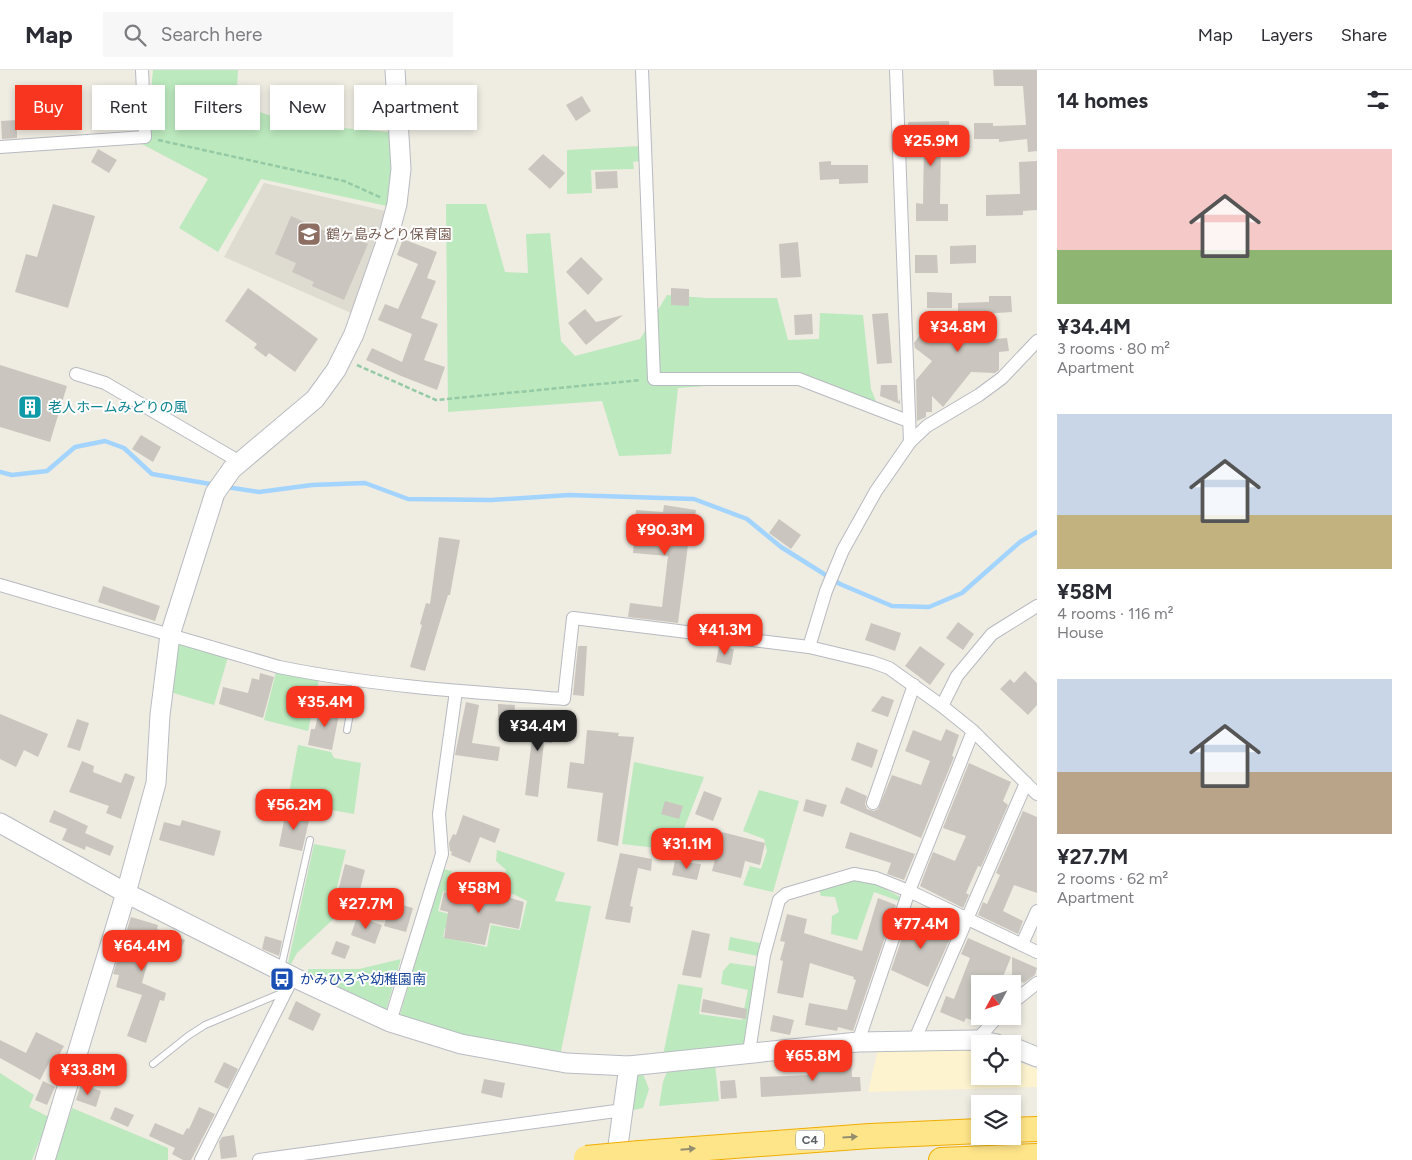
<!DOCTYPE html>
<html lang="en">
<head>
<meta charset="utf-8">
<style>
  :root { --surface:#fff; --page:#f7f7f7; --text:#2b2b33; --muted:#7c7c81; --line:#e1e1e2; --accent:#f8361f }
  body { margin:0; font-family:Figtree,"Noto Sans JP",sans-serif; background:var(--page); color:var(--text); height:100vh; display:flex; flex-direction:column; font-size:19px; white-space:nowrap }
  * { box-sizing:border-box; margin:0 }
  p { font-size:16px; color:var(--muted) }
  .icon { flex:none; width:28px; height:28px; fill:none; stroke:currentColor; stroke-width:2; stroke-linecap:round; stroke-linejoin:round }
  .map { position:relative; flex:1; overflow:hidden }
  .sheet { display:flex; flex-direction:column; background:var(--surface); width:375px }
  .sheet>* { flex:none }
  .hud { position:absolute; left:15px; top:15px; width:475px; height:45px; display:flex; gap:10px }
  .needle { width:32px; rotate:230deg }
  .fabs { position:absolute; left:971px; top:905px; display:grid; gap:10px }
  .fabs a { display:grid; place-items:center; width:50px; height:50px; border-radius:0px; background:var(--surface); box-shadow:0 2px 8px #0003; font-size:25px }
  .price { position:absolute; translate:-50% -42px; padding:0 11px; border-radius:10px; background:var(--accent); color:#fff; font-size:16px; line-height:32px; filter:drop-shadow(0 1px 2px #0008) }
  .price::after { content:''; position:absolute; left:50%; top:30px; width:15px; height:11px; margin-left:-8px; background:inherit; clip-path:polygon(0 0,100% 0,50% 100%) }
  .price.on { background:#222; color:#fff }
  ul { padding:0; list-style:none }
  li { display:grid; align-content:center; gap:10px; height:265px; padding:0 20px }
  li span { display:grid; place-items:center; height:155px; border-radius:0px; color:#555 }
  li>.icon { margin-inline-start:auto }
  span .icon { width:90px; height:90px; fill:#fffc; stroke-width:1 }
  li b { font-size:21px }
  h2 { display:flex; justify-content:space-between; align-items:center; height:60px; padding:0 20px; font-size:21px }
  .tag { padding:0 18px; border-radius:0px; background:var(--surface); box-shadow:0 2px 8px #0003; font-size:18px; line-height:45px }
  .tag.on { background:var(--accent); color:#fff }
  header { display:flex; align-items:center; gap:30px; box-sizing:border-box; height:70px; padding:0 25px; background:var(--surface); border-bottom:1px solid var(--line) }
  header strong { font-size:24px }
  nav { display:flex; gap:28px; margin-inline-start:auto; font-size:18px }
  .search { width:350px; height:45px; background:var(--page); display:flex; align-items:center; gap:12px; box-sizing:border-box; padding:0 18px; border-radius:0px; color:var(--muted); font-size:19px }
  main { display:flex; flex:1; min-height:0 }
  .map>svg:first-child { display:block }
</style>
</head>
<body>
<header>
<strong>Map</strong>
<div class="search"><svg class="icon" aria-label="search" viewBox="0 0 24 24"><circle cx="10" cy="10" r="6"/><path d="M15 15l6 6"/></svg>Search here</div>
<nav><a>Map</a><a>Layers</a><a>Share</a></nav>
</header>
<main>
<div class="map">
<svg width="1037" height="1090" viewBox="0 0 1037 1090">
  <rect width="100%" height="100%" fill="#efece2"/>
  <polygon fill="#dedbd1" points="264,113 390,142 351,243 224,187"/>
  <g fill="#bce9be">
    <polygon points="153,0 238,0 236,34 295,54 389,62 391,102 387,136 261,109 218,182 179,158 208,109 140,73 150,31"/>
    <polygon points="641,76 641,91 633,92 634,99 591,100 592,123 567,124 567,80"/>
    <polygon points="446,134 486,134 505,202 528,203 526,164 550,163 561,271 575,286 640,269 667,225 706,228 777,228 788,270 819,269 820,243 863,245 871,319 881,344 798,314 735,314 678,318 671,384 619,386 602,331 448,342"/>
    <polygon points="178,574 228,587 214,635 170,622"/>
    <polygon points="276,602 319,610 308,661 264,650"/>
    <polygon points="298,675 331,682 334,688 361,693 354,744 315,737 313,746 286,739"/>
    <polygon points="634,692 704,707 683,761 691,782 622,774"/>
    <polygon points="759,720 799,731 773,822 743,815 750,796 761,799 767,781 764,769 743,761"/>
    <polygon points="314,774 346,780 332,838 342,841 297,883 291,894 288,893"/>
    <polygon points="497,780 565,803 555,831 591,836 560,986 472,970 399,948 443,799 452,801 448,815 467,820 465,826 443,821 438,841 453,845 451,857 445,858 443,867 487,877 491,855 520,860 527,831 507,821 502,813 506,800 496,791"/>
    <polygon points="853,810 875,814 899,826 899,831 874,822 857,870 831,864 832,846 839,842 835,827 821,826 819,820"/>
    <polygon points="730,867 760,873 758,886 728,880"/>
    <polygon points="401,889 386,940 308,905 308,899 359,899"/>
    <polygon points="730,893 758,897 746,975 663,985 678,914 703,918 699,944 742,950 748,920 721,914 723,901"/>
    <polygon points="715,994 719,1031 659,1036 663,1012 668,999"/>
    <polygon points="0,1003 34,1025 29,1037 49,1047 32,1090 0,1090"/>
    <polygon points="636,1004 643,1004 649,1019 643,1038 628,1041"/>
    <polygon points="72,1038 168,1078 168,1090 54,1090"/>
  </g>
  <polygon fill="#fdf4cf" points="945,976 980,981 980,1006 1012,1006 1013,990 1037,999 1037,1017 868,1022 878,979"/>
  <g fill="none" stroke-linecap="round" stroke-linejoin="round">
    <g stroke="#a2d4ff" stroke-width="4.5">
      <polyline points="0,402 12,405 47,401 75,377 105,371 124,378 152,404 216,415"/>
      <polyline points="226,417 259,422 312,415 365,413 408,429 491,430 569,425 694,429 747,449 781,477 840,514 892,536 929,537 962,523 1020,472 1037,462"/>
    </g>
  </g>
  <g fill="#cac6bf">
    <polygon points="993,0 1037,0 1037,81 1028,82 1027,69 999,72 999,69 974,69 974,53 993,53 993,56 1026,55 1023,16 994,16"/>
    <polygon points="582,26 591,41 576,51 566,35"/>
    <polygon points="17,50 17,68 2,69 1,51"/>
    <polygon points="949,51 950,72 941,73 940,134 948,134 948,151 916,151 916,133 923,134 924,73 908,74 908,52"/>
    <polygon points="98,79 117,90 109,103 91,92"/>
    <polygon points="543,84 565,103 550,119 528,99"/>
    <polygon points="831,91 831,95 868,95 868,113 839,114 839,109 820,110 819,92"/>
    <polygon points="1037,91 1037,140 1023,141 1023,145 986,146 986,125 1020,124 1019,92"/>
    <polygon points="617,101 618,118 596,119 595,102"/>
    <polygon points="53,134 95,146 68,238 15,222 26,184 37,187"/>
    <polygon points="291,146 349,172 351,167 368,174 344,230 312,216 314,212 292,202 296,193 275,184"/>
    <polygon points="403,169 437,182 427,208 436,211 421,248 438,254 424,290 445,297 437,320 401,306 366,290 372,278 402,292 412,264 378,250 385,234 398,239 418,194 397,185"/>
    <polygon points="798,172 801,207 781,208 779,174"/>
    <polygon points="976,175 976,193 950,194 950,176"/>
    <polygon points="915,185 937,185 938,203 915,203"/>
    <polygon points="581,187 603,209 588,225 566,202"/>
    <polygon points="248,218 318,269 295,302 269,283 266,287 254,278 257,274 225,251"/>
    <polygon points="671,218 689,219 689,236 671,235"/>
    <polygon points="927,222 952,223 952,238 927,238"/>
    <polygon points="989,226 1011,226 1012,242 982,244 983,270 1007,268 1009,281 999,282 999,300 995,303 971,302 943,337 932,326 932,342 926,342 926,347 917,351 916,310 932,291 915,278 914,273 928,254 944,265 958,258 958,233 989,232"/>
    <polygon points="585,239 596,252 623,245 586,275 568,253"/>
    <polygon points="888,243 892,293 877,294 872,244"/>
    <polygon points="812,244 813,264 795,265 794,245"/>
    <polygon points="0,295 67,316 50,372 0,357"/>
    <polygon points="881,315 897,315 898,332 900,329 900,334 880,326"/>
    <polygon points="141,365 161,377 153,392 132,379"/>
    <polygon points="664,435 696,440 691,475 688,475 678,553 628,547 630,533 662,537 668,486 633,483 636,440 663,442"/>
    <polygon points="779,449 801,465 791,479 769,463"/>
    <polygon points="439,467 460,470 450,525 448,525 425,601 410,597 422,555 420,554 426,533 430,534"/>
    <polygon points="103,516 160,536 155,551 98,532"/>
    <polygon points="958,552 974,564 963,580 946,568"/>
    <polygon points="871,553 901,563 895,581 865,570"/>
    <polygon points="578,576 587,576 584,626 573,625"/>
    <polygon points="920,576 945,594 930,615 905,596"/>
    <polygon points="719,577 734,579 731,595 716,592"/>
    <polygon points="1025,601 1037,613 1037,635 1028,645 1000,619 1010,609 1014,613"/>
    <polygon points="260,603 274,607 263,648 219,634 223,617 248,623 252,608 259,610"/>
    <polygon points="882,626 894,630 888,647 871,641"/>
    <polygon points="466,632 479,635 472,673 500,677 498,691 455,685"/>
    <polygon points="498,634 515,635 514,651 498,650"/>
    <polygon points="320,635 340,639 332,680 308,675 311,659 315,659"/>
    <polygon points="0,644 48,664 38,687 24,680 16,697 0,689"/>
    <polygon points="535,645 555,648 552,673 544,672 538,727 525,725"/>
    <polygon points="77,649 89,653 80,681 67,677"/>
    <polygon points="946,659 959,665 952,686 954,687 921,768 840,733 846,717 867,726 865,734 867,739 874,741 878,739 892,705 921,715 930,691 905,681 913,660 941,671"/>
    <polygon points="587,660 619,663 618,666 634,667 618,776 597,771 603,723 567,718 570,692 584,694"/>
    <polygon points="857,672 878,680 872,698 851,690"/>
    <polygon points="82,691 94,696 93,702 121,713 125,703 135,707 121,749 106,743 109,736 69,722"/>
    <polygon points="969,693 1011,712 1003,731 1008,735 981,797 978,796 966,823 969,825 963,838 920,816 933,782 955,791 966,766 943,758"/>
    <polygon points="704,721 722,728 713,751 695,744"/>
    <polygon points="806,729 827,735 823,747 803,741"/>
    <polygon points="665,731 683,736 679,749 661,744"/>
    <polygon points="54,740 88,756 85,763 114,776 110,786 86,776 85,780 62,770 67,759 49,752"/>
    <polygon points="286,741 310,746 302,781 279,776"/>
    <polygon points="1023,741 1037,747 1037,823 1014,815 1003,841 1023,851 1018,864 978,845 983,832 987,834 1000,805 996,803"/>
    <polygon points="463,745 500,759 495,773 480,767 470,793 451,785 452,782 450,781 449,773 453,764 456,765"/>
    <polygon points="182,750 221,761 214,786 159,770 164,752 180,756"/>
    <polygon points="722,762 765,773 760,795 745,791 741,808 712,801"/>
    <polygon points="850,762 915,784 904,810 887,804 891,793 845,778"/>
    <polygon points="620,783 652,789 651,801 638,798 630,836 633,837 630,853 605,849"/>
    <polygon points="675,791 701,794 697,810 672,805"/>
    <polygon points="345,794 365,800 354,843 334,837"/>
    <polygon points="479,814 498,818 497,824 524,832 519,859 490,853 485,875 444,868 448,842 440,840 444,822 475,830"/>
    <polygon points="878,828 896,835 853,961 838,957 837,961 805,955 809,933 847,940 856,910 853,909 854,907 810,893 803,928 777,923 783,891 780,890 785,872 780,871 787,844 807,849 804,863 862,881"/>
    <polygon points="391,832 413,838 406,862 384,856"/>
    <polygon points="911,842 953,862 928,917 891,900"/>
    <polygon points="131,847 158,855 157,859 185,870 180,881 156,871 155,877 152,876 142,913 166,923 164,931 160,930 146,973 127,966 142,925 116,917 119,905 113,904"/>
    <polygon points="357,847 382,855 375,874 351,865"/>
    <polygon points="692,860 710,864 701,908 682,905"/>
    <polygon points="265,866 282,871 279,886 262,879"/>
    <polygon points="968,868 1011,887 1000,914 980,914 972,935 980,939 980,953 966,948 964,952 940,942 946,926 954,929 970,888 961,884"/>
    <polygon points="336,871 350,876 345,889 331,884"/>
    <polygon points="1012,887 1037,898 1035,905 1024,913 1012,906"/>
    <polygon points="703,929 747,939 746,949 701,942"/>
    <polygon points="296,931 321,944 313,961 288,949"/>
    <polygon points="773,945 794,950 790,965 770,961"/>
    <polygon points="36,962 64,976 57,989 52,987 40,1010 0,988 0,970 26,983"/>
    <polygon points="104,984 115,989 110,1001 99,996"/>
    <polygon points="851,989 852,1007 860,1007 861,1021 761,1027 760,1007 809,1005 808,1001 838,999 838,990"/>
    <polygon points="224,992 238,999 228,1019 214,1012"/>
    <polygon points="484,1009 505,1013 502,1028 481,1023"/>
    <polygon points="735,1010 737,1028 721,1029 720,1011"/>
    <polygon points="43,1011 55,1017 47,1035 35,1030"/>
    <polygon points="81,1014 101,1021 96,1037 76,1030"/>
    <polygon points="115,1037 134,1045 128,1057 110,1049"/>
    <polygon points="199,1037 215,1044 191,1090 183,1090 172,1084 175,1078 149,1066 155,1053 183,1065 187,1058 189,1059"/>
    <polygon points="234,1065 237,1087 221,1089 219,1072 222,1067"/>
  </g>
  <g fill="none" stroke-linecap="round" stroke-linejoin="round">
    <g stroke="#b7bac0" stroke-width="8">
      <g id="lane">
        <polyline points="347,660 356,610"/>
        <polyline points="281,898 310,770"/>
        <polyline points="153,994 188,966 205,955 284,922"/>
      </g>
    </g>
    <g stroke="#b7bac0" stroke-width="14">
      <g id="street">
        <polyline points="642,0 654,309 799,309 908,351"/>
        <polyline points="896,0 910,372"/>
        <polyline points="0,77 145,67 142,0"/>
        <polyline points="76,304 105,313 240,392"/>
        <path d="M0,515l279,82c94,19 189,25 285,32l9,-81 236,29 63,15 17,6 53,38 31,25 64,63"/>
        <polyline points="809,577 826,521 843,480 876,421 910,372 927,356 979,325 1002,308 1037,271"/>
        <polyline points="942,636 957,606 992,564 1037,536"/>
        <polyline points="873,733 914,615"/>
        <polyline points="1022,874 1037,841"/>
        <polyline points="1012,933 1037,913"/>
        <polyline points="390,952 442,784 439,744 456,621"/>
        <polyline points="915,969 1026,713"/>
        <polyline points="977,970 998,946"/>
        <polyline points="858,972 909,821 973,661"/>
        <polyline points="749,982 764,885 779,830 786,824 854,804 876,808 909,821 1037,882"/>
        <polyline points="201,1090 293,907"/>
        <polyline points="259,1090 623,1040"/>
      </g>
    </g>
    <g stroke="#b8bcc2" stroke-width="21">
      <g id="secondary">
        <polyline points="0,753 126,823 293,907 390,952 461,974 566,993 629,996 858,972 977,970 997,974"/>
        <polyline points="1012,977 1037,987"/>
        <polyline points="45,1090 126,823 156,713 160,645 170,565 215,423 232,399 315,329 336,300 354,264 389,164 397,134 401,99 395,0"/>
        <polyline points="616,1090 629,996"/>
      </g>
    </g>
    <g stroke="#f1ad00" stroke-width="26">
      <g id="highway">
        <polyline points="1012,1060 1037,1059"/>
        <polyline points="640,1083 870,1066 980,1061"/>
        <polyline points="941,1090 1037,1086"/>
      </g>
    </g>
    <g stroke="#94caa5" stroke-width="2.5" stroke-dasharray="5 2.5" stroke-linecap="butt">
      <polyline points="158,70 344,111 382,128"/>
      <polyline points="357,295 436,330 641,310"/>
    </g>
    <use href="#lane" stroke="#fff" stroke-width="6"/>
    <use href="#street" stroke="#fff" stroke-width="12"/>
    <use href="#secondary" stroke="#fff" stroke-width="19"/>
    <use href="#highway" stroke="#ffe589" stroke-width="24"/>
    <g stroke="#f1ad00" stroke-width="26" stroke-linecap="butt">
      <polyline id="highway-bridge" points="586,1088 640,1083"/>
    </g>
    <use href="#highway-bridge" stroke="#ffe589" stroke-width="24"/>
  </g>
  <defs><path id="oneway-solid" d="M-6-.8H1V-3.2L6.5 0L1 3.2V.8H-6Z" transform="scale(1.25)"/></defs>
  <g fill="#948e71">
    <use href="#oneway-solid" transform="translate(850 1067) rotate(-4)"/>
    <use href="#oneway-solid" transform="translate(688 1079) rotate(-5)"/>
  </g>
  <defs>
    <g id="school-square" transform="scale(1.25)"><rect x="-9" y="-9" width="18" height="18" rx="4" fill="#8d6e63" stroke="#fff"/><path d="M0-5L7-2L0 1L-7-2ZM-4 1L0 2.5L4 1V4Q0 6-4 4Z" fill="#fff"/></g>
    <g id="building-square" transform="scale(1.25)"><rect x="-9" y="-9" width="18" height="18" rx="4" fill="#0f9aa8" stroke="#fff"/><path d="M-4-6H4V6H1V3H-1V6H-4ZM-2.5-4.3h1.7v1.8h-1.7ZM.8-4.3h1.7v1.8H.8ZM-2.5-1h1.7V.8h-1.7ZM.8-1h1.7V.8H.8Z" fill="#fff"/></g>
    <g id="bus-square" transform="scale(1.25)"><rect x="-9" y="-9" width="18" height="18" rx="4" fill="#1a4fb4" stroke="#fff"/><path d="M-5-6H5V4H4V6H2V4H-2V6H-4V4H-5ZM-3.5-4V0h7V-4ZM-3.5 1.2v1.5H-2V1.2ZM2 1.2v1.5H3.5V1.2Z" fill="#fff"/></g>
  </defs>
  <g fill-rule="evenodd">
    <use href="#school-square" x="309" y="164"/>
    <use href="#building-square" x="30" y="337"/>
    <use href="#bus-square" x="282" y="909"/>
  </g>
  <g text-anchor="middle" dominant-baseline="central" stroke-width="4" stroke-linejoin="round" paint-order="stroke">
    <rect fill="#fff" stroke="#8c8f92" stroke-width="1" x="796" y="1060.5" width="28" height="19" rx="4"/>
    <g font-size="12" font-weight="bold" fill="#5a5f64">
      <text x="810" y="1070">C4</text>
    </g>
    <g font-size="14" fill="#785e54" stroke="#fff" text-anchor="start">
      <text x="326" y="164">鶴ヶ島みどり保育園</text>
    </g>
    <g font-size="14" fill="#0d838f" stroke="#fff" text-anchor="start">
      <text x="48" y="337">老人ホームみどりの風</text>
    </g>
    <g font-size="14" fill="#164399" stroke="#fff" text-anchor="start">
      <text x="300" y="909">かみひろや幼稚園南</text>
    </g>
  </g>
</svg>
<div class="fabs">
<a><svg class="needle" viewBox="-14 -14 28 28"><path d="M0-13l5 13h-10z" fill="#e53935"/><path d="M0 13l5-13h-10z" fill="#7c7c81"/></svg></a>
<a><svg class="icon" aria-label="locate" viewBox="0 0 24 24"><circle cx="12" cy="12" r="6"/><path d="M12 2v4M12 18v4M2 12h4M18 12h4"/></svg></a>
<a><svg class="icon" aria-label="layers" viewBox="0 0 24 24"><path d="M12 4l9 5-9 5-9-5zM3 14l9 5 9-5"/></svg></a>
</div>
<b class="price" style="left:931px;top:97px">¥25.9M</b>
<b class="price" style="left:958px;top:283px">¥34.8M</b>
<b class="price" style="left:665px;top:486px">¥90.3M</b>
<b class="price" style="left:725px;top:586px">¥41.3M</b>
<b class="price" style="left:325px;top:658px">¥35.4M</b>
<b class="price on" style="left:538px;top:682px">¥34.4M</b>
<b class="price" style="left:294px;top:761px">¥56.2M</b>
<b class="price" style="left:687px;top:800px">¥31.1M</b>
<b class="price" style="left:479px;top:844px">¥58M</b>
<b class="price" style="left:366px;top:860px">¥27.7M</b>
<b class="price" style="left:921px;top:880px">¥77.4M</b>
<b class="price" style="left:142px;top:902px">¥64.4M</b>
<b class="price" style="left:813px;top:1012px">¥65.8M</b>
<b class="price" style="left:88px;top:1026px">¥33.8M</b>
<div class="hud">
<a class="tag on">Buy</a>
<a class="tag">Rent</a>
<a class="tag">Filters</a>
<a class="tag">New</a>
<a class="tag">Apartment</a>
</div>
</div>
<section class="sheet">
<h2>14 homes<svg class="icon" aria-label="filters" viewBox="0 0 24 24"><path d="M4 7h16M4 17h16"/><circle cx="9" cy="7" r="2"/><circle cx="15" cy="17" r="2"/></svg></h2>
<ul>
<li><span style="background:linear-gradient(#f6c9c9 65%,#8fb573 0)"><svg class="icon" aria-label="home" viewBox="0 0 24 24"><path d="M3 11l9-7 9 7M6 9v11h12V9"/></svg></span><div><b>¥34.4M</b><p>3 rooms · 80 m²</p><p>Apartment</p></div></li>
<li><span style="background:linear-gradient(#c9d6e8 65%,#c2b280 0)"><svg class="icon" aria-label="home" viewBox="0 0 24 24"><path d="M3 11l9-7 9 7M6 9v11h12V9"/></svg></span><div><b>¥58M</b><p>4 rooms · 116 m²</p><p>House</p></div></li>
<li><span style="background:linear-gradient(#c9d6e8 60%,#b9a48a 0)"><svg class="icon" aria-label="home" viewBox="0 0 24 24"><path d="M3 11l9-7 9 7M6 9v11h12V9"/></svg></span><div><b>¥27.7M</b><p>2 rooms · 62 m²</p><p>Apartment</p></div></li>
</ul>
</section>
</main>
</body>
</html>
